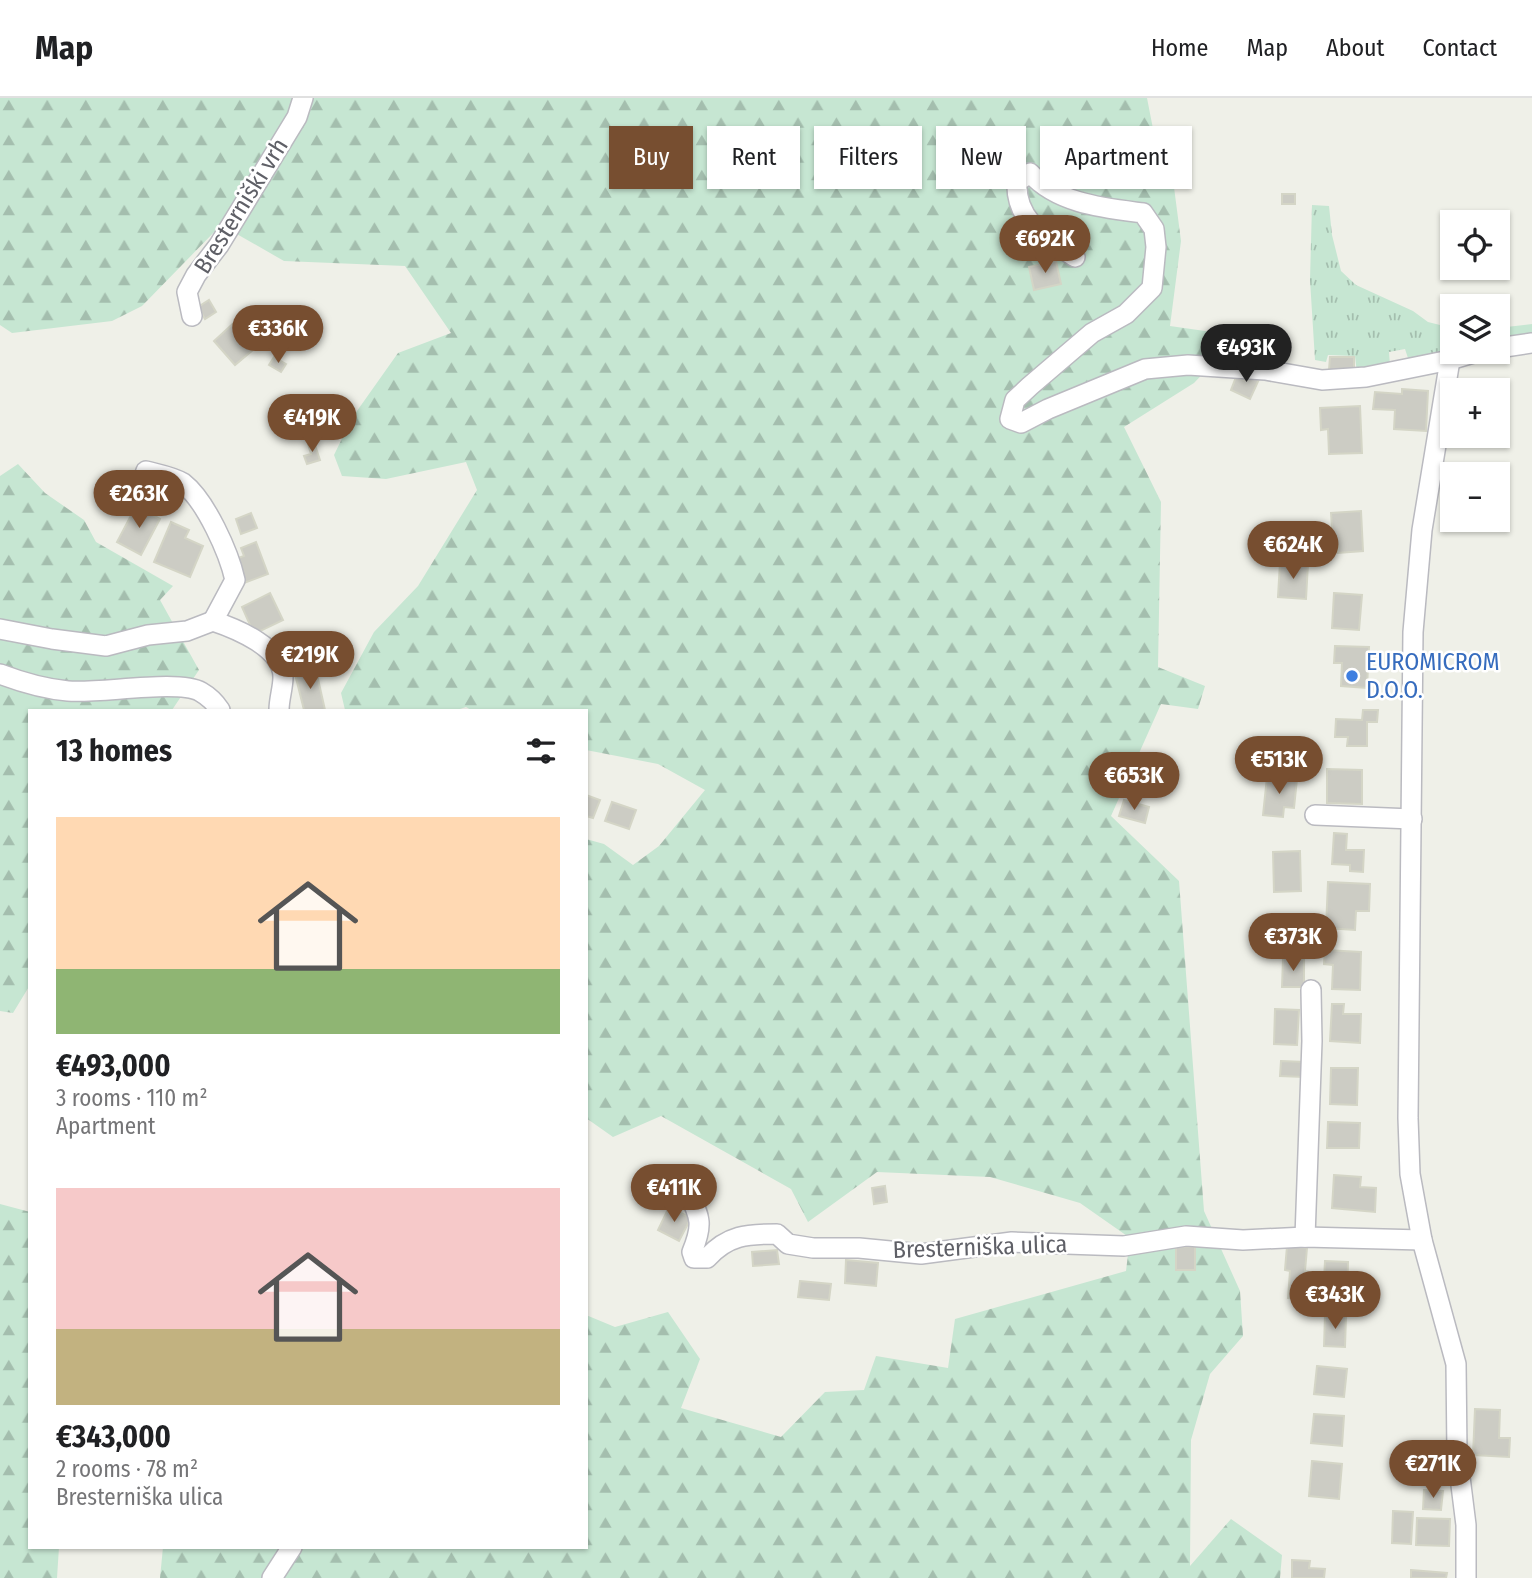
<!DOCTYPE html>
<html lang="en">
<head>
<meta charset="utf-8">
<style>
  :root { --surface:#fff; --page:#f2f2f2; --text:#202124; --muted:#757577; --line:#e0e0e0; --accent:#774e30 }
  body { margin:0; font-family:"Fira Sans Condensed",sans-serif; background:var(--page); color:var(--text); height:100vh; display:flex; flex-direction:column; font-size:26px; white-space:nowrap }
  * { box-sizing:border-box; margin:0 }
  p { font-size:23px; color:var(--muted) }
  .icon { flex:none; width:38px; height:38px; fill:none; stroke:currentColor; stroke-width:2; stroke-linecap:round; stroke-linejoin:round }
  .map { position:relative; flex:1; overflow:hidden }
  .drawer { position:absolute; left:28px; top:611px; width:560px; height:840px; display:flex; flex-direction:column; background:var(--surface); border-radius:0px; box-shadow:0 2px 5px #0004 }
  .drawer>* { flex:none }
  .banner { position:absolute; left:609px; top:28px; width:665px; height:63px; display:flex; gap:14px }
  .tools { position:absolute; left:1440px; top:112px; display:grid; gap:14px }
  .tools a { display:grid; place-items:center; width:70px; height:70px; border-radius:0px; background:var(--surface); box-shadow:0 2px 5px #0004; font-size:35px }
  .price { position:absolute; translate:-50% -60px; padding:0 16px; border-radius:24px; background:var(--accent); color:#fff; font-size:23px; line-height:46px; filter:drop-shadow(0 2px 4px #0008) }
  .price::after { content:''; position:absolute; left:50%; top:42px; width:21px; height:16px; margin-left:-10px; background:inherit; clip-path:polygon(0 0,100% 0,50% 100%) }
  .price.active { background:#222; color:#fff }
  ul { padding:0; list-style:none }
  li { display:grid; align-content:center; gap:14px; height:371px; padding:0 28px }
  li span { display:grid; place-items:center; height:217px; border-radius:0px; color:#555 }
  li>.icon { margin-inline-start:auto }
  span .icon { width:126px; height:126px; fill:#fffc; stroke-width:1 }
  li b { font-size:30px }
  h2 { display:flex; justify-content:space-between; align-items:center; height:84px; padding:0 28px; font-size:30px }
  .pill { padding:0 24px; border-radius:0px; background:var(--surface); box-shadow:0 2px 5px #0004; font-size:24px; line-height:63px }
  .pill.active { background:var(--accent); color:#fff }
  header { display:flex; align-items:center; gap:42px; box-sizing:border-box; height:98px; padding:0 35px; background:var(--surface); border-bottom:2px solid var(--line) }
  header strong { font-size:33px }
  nav { display:flex; gap:38px; margin-inline-start:auto; font-size:24px }
  .map>svg:first-child { display:block }
</style>
</head>
<body>
<header>
<strong>Map</strong>
<nav><a>Home</a><a>Map</a><a>About</a><a>Contact</a></nav>
</header>
<div class="map">
<svg width="1532" height="1480" viewBox="0 0 1532 1480">
  <defs>
    <pattern id="grass-tufts" width="24" height="20" patternUnits="userSpaceOnUse" patternTransform="scale(1.75)"><rect width="24" height="20" fill="#c6e6d2"/><path d="M3 7l-1-3M5 7V3M7 7l1-3M15 17l-1-3M17 17v-4M19 17l1-3" fill="none" stroke="#a4beae"/></pattern>
    <pattern id="forest-firs" width="22" height="20" patternUnits="userSpaceOnUse" patternTransform="scale(1.75)"><rect width="22" height="20" fill="#c6e6d2"/><path d="M5 1l3.5 6h-7zM16 11l3.5 6h-7z" fill="#a4beae"/></pattern>
  </defs>
  <rect width="100%" height="100%" fill="#eff0e8"/>
  <g fill="url(#grass-tufts)">
    <polygon points="1312,107 1329,108 1332,137 1341,173 1356,187 1413,213 1428,224 1452,230 1452,251 1408,260 1405,251 1389,254 1390,267 1357,275 1355,258 1328,257 1326,264 1315,262 1310,182"/>
    <polygon points="1532,226 1532,239 1498,244 1498,230"/>
  </g>
  <g fill="url(#forest-firs)">
    <polygon points="0,0 1147,0 1155,41 1171,66 1181,143 1170,228 1247,239 1252,265 1216,262 1194,285 1124,329 1161,404 1158,569 1205,588 1198,611 1161,606 1111,718 1179,783 1204,1113 1240,1193 1243,1238 1210,1276 1191,1342 1190,1468 1231,1421 1282,1457 1280,1480 160,1480 163,1449 586,1449 586,1217 615,1229 668,1214 700,1261 681,1310 781,1339 825,1294 864,1292 876,1258 948,1270 955,1221 1126,1173 1130,1140 1080,1105 990,1079 877,1074 808,1124 791,1091 661,1018 613,1039 586,1020 586,741 604,746 633,767 659,748 705,692 658,666 586,652 586,612 471,612 466,609 457,612 345,612 341,595 374,534 418,488 477,392 466,364 386,381 342,378 334,357 352,320 398,255 451,235 405,168 284,163 221,127 142,208 112,223 12,235 0,227"/>
    <polygon points="18,366 45,395 84,422 96,444 173,488 160,502 199,572 172,612 30,612 30,887 13,915 0,913 0,378"/>
    <polygon points="0,1106 30,1114 30,1449 59,1449 57,1480 0,1480"/>
  </g>
  <g fill="#ccccc4" stroke="#d4d5c6" stroke-width="2">
    <rect x="1282" y="96" width="13" height="10"/>
    <polygon points="1056,163 1061,186 1034,192 1029,169"/>
    <polygon points="209,202 216,214 205,221 198,209"/>
    <polygon points="237,222 259,247 235,267 214,243"/>
    <polygon points="274,259 286,266 281,274 269,267"/>
    <polygon points="1330,259 1354,259 1354,272 1329,272"/>
    <polygon points="1249,271 1261,277 1250,301 1231,292 1236,279 1244,282"/>
    <polygon points="1402,291 1428,293 1426,333 1394,331 1395,312 1373,311 1375,294 1402,296"/>
    <polygon points="1360,308 1362,355 1329,356 1328,331 1321,332 1320,310"/>
    <polygon points="312,327 315,337 302,341 299,331"/>
    <polygon points="314,344 320,362 307,366 304,358 311,356 308,346"/>
    <polygon points="136,408 160,421 141,457 117,444"/>
    <polygon points="1361,413 1363,453 1338,455 1338,446 1333,446 1331,415"/>
    <polygon points="251,415 257,430 241,436 236,421"/>
    <polygon points="171,424 189,432 185,440 203,448 190,479 154,464"/>
    <polygon points="256,444 268,476 244,485 235,461 244,458 241,450"/>
    <polygon points="1280,464 1308,466 1306,501 1278,499"/>
    <polygon points="270,495 283,522 254,536 242,509"/>
    <polygon points="1334,495 1362,497 1359,532 1332,530"/>
    <polygon points="348,547 349,558 341,559 340,548"/>
    <polygon points="1335,548 1369,549 1367,590 1341,588 1342,565 1334,565"/>
    <polygon points="316,572 325,612 304,612 295,576"/>
    <polygon points="1363,612 1378,612 1377,624 1367,624 1367,648 1347,648 1348,639 1335,639 1336,621 1362,622"/>
    <polygon points="1327,671 1362,672 1362,706 1327,705"/>
    <polygon points="1267,679 1297,681 1294,710 1284,709 1283,719 1263,717"/>
    <polygon points="586,697 600,702 593,720 586,718"/>
    <polygon points="1124,702 1149,709 1145,725 1119,718"/>
    <polygon points="612,704 636,712 629,731 605,723"/>
    <polygon points="1334,735 1347,736 1346,752 1364,752 1363,774 1350,773 1350,767 1332,766"/>
    <polygon points="1300,753 1301,793 1274,794 1273,754"/>
    <polygon points="1328,784 1370,786 1369,813 1356,813 1355,832 1326,830"/>
    <polygon points="1277,821 1305,822 1304,861 1283,860 1284,843 1276,843"/>
    <polygon points="1325,852 1361,854 1360,892 1332,891 1333,867 1324,866"/>
    <polygon points="1283,860 1304,861 1304,889 1282,889"/>
    <polygon points="1332,906 1344,906 1343,916 1361,916 1360,945 1330,943"/>
    <polygon points="1275,911 1299,912 1297,947 1274,946"/>
    <polygon points="1281,963 1305,964 1304,979 1280,978"/>
    <polygon points="1331,970 1358,970 1357,1007 1330,1006"/>
    <polygon points="1328,1024 1360,1025 1359,1050 1327,1050"/>
    <polygon points="674,1073 683,1084 669,1096 660,1084"/>
    <polygon points="1334,1077 1361,1079 1360,1089 1376,1090 1375,1114 1332,1110"/>
    <polygon points="885,1088 887,1104 874,1106 872,1090"/>
    <polygon points="669,1109 691,1120 679,1143 658,1132"/>
    <polygon points="1287,1148 1307,1150 1305,1173 1310,1174 1307,1202 1288,1200 1290,1173 1285,1172"/>
    <rect x="1176" y="1149" width="19" height="23"/>
    <polygon points="777,1152 779,1166 753,1168 752,1154"/>
    <polygon points="846,1162 878,1165 876,1188 845,1185"/>
    <polygon points="1325,1163 1348,1164 1347,1202 1323,1201"/>
    <polygon points="800,1183 831,1186 829,1202 798,1199"/>
    <polygon points="1325,1217 1346,1218 1345,1249 1324,1248"/>
    <polygon points="1317,1268 1347,1271 1344,1299 1314,1296"/>
    <polygon points="1475,1311 1500,1312 1499,1340 1510,1340 1509,1359 1473,1357"/>
    <polygon points="1314,1316 1344,1318 1342,1348 1311,1345"/>
    <polygon points="1312,1363 1342,1366 1339,1401 1309,1398"/>
    <polygon points="1424,1392 1443,1393 1441,1412 1423,1411"/>
    <polygon points="1393,1413 1413,1414 1411,1446 1392,1445"/>
    <polygon points="1417,1420 1450,1421 1449,1448 1416,1447"/>
    <polygon points="1292,1462 1310,1463 1309,1470 1325,1471 1324,1480 1292,1480"/>
    <polygon points="1411,1472 1447,1475 1446,1480 1411,1480"/>
  </g>
  <g fill="none" stroke-linecap="round" stroke-linejoin="round">
    <g stroke="#babac0" stroke-width="22">
      <g id="minor">
        <path d="M1075,159c-29,-20 -60,-36 -58,-75l13,-9c28,31 74,35 113,40l11,16 2,18 -4,41 -26,26 -34,19 -62,53 -15,14 -5,19 11,4 27,-14 97,-40 43,-4 77,5 57,10 44,-3 84,-17 27,-8"/>
        <polyline points="192,218 187,194 196,177 219,147 297,19 303,0"/>
        <polyline points="1498,250 1532,245"/>
        <polyline points="1450,262 1422,432 1413,534 1408,1020 1410,1076 1422,1142 1456,1266 1457,1355 1466,1427 1466,1480"/>
        <path d="M146,403l-7,-11 7,-19c11,3 28,6 37,12 23,18 46,70 52,97l-22,41c24,8 70,27 70,56 0,11 -4,22 -4,33"/>
        <polyline points="0,531 52,541 106,548 148,537 187,533 213,523"/>
        <path d="M0,576c21,8 46,15 68,17 31,3 111,-12 133,1 7,4 15,12 19,18"/>
        <polyline points="1315,717 1412,721"/>
        <path d="M688,1094c13,26 15,33 4,60l2,6h13c21,-23 40,-24 70,-24l11,10 25,4h46l62,6 91,-12 112,4 62,-10 57,4 62,-3 117,3"/>
        <polyline points="1305,1139 1312,943 1311,892"/>
        <polyline points="272,1480 292,1449"/>
      </g>
    </g>
    <use href="#minor" stroke="#fff" stroke-width="19"/>
  </g>
  <circle fill="#3f7fe0" stroke="#fff" stroke-width="2.5" cx="1352" cy="578" r="7"/>
  <g text-anchor="middle" dominant-baseline="central" stroke-width="5" stroke-linejoin="round" paint-order="stroke">
    <g font-size="24" fill="#5f6067" stroke="#fff">
      <text transform="translate(241 108) rotate(-58)">Bresterniški vrh</text>
      <text transform="translate(980 1149) rotate(-2)">Bresterniška ulica</text>
    </g>
    <g font-size="24" fill="#366cbe" stroke="#fff" text-anchor="start">
      <text x="1366" y="564">EUROMICROM<tspan x="1366" dy="28">D.O.O.</tspan></text>
    </g>
  </g>
</svg>
<div class="tools">
<a><svg class="icon" aria-label="locate" viewBox="0 0 24 24"><circle cx="12" cy="12" r="6"/><path d="M12 2v4M12 18v4M2 12h4M18 12h4"/></svg></a>
<a><svg class="icon" aria-label="layers" viewBox="0 0 24 24"><path d="M12 4l9 5-9 5-9-5zM3 14l9 5 9-5"/></svg></a>
<a>+</a>
<a>−</a>
</div>
<b class="price" style="left:1045px;top:177px">€692K</b>
<b class="price" style="left:278px;top:267px">€336K</b>
<b class="price active" style="left:1246px;top:286px">€493K</b>
<b class="price" style="left:312px;top:356px">€419K</b>
<b class="price" style="left:139px;top:432px">€263K</b>
<b class="price" style="left:1293px;top:483px">€624K</b>
<b class="price" style="left:310px;top:593px">€219K</b>
<b class="price" style="left:1279px;top:698px">€513K</b>
<b class="price" style="left:1134px;top:714px">€653K</b>
<b class="price" style="left:1293px;top:875px">€373K</b>
<b class="price" style="left:674px;top:1126px">€411K</b>
<b class="price" style="left:1335px;top:1233px">€343K</b>
<b class="price" style="left:1433px;top:1402px">€271K</b>
<div class="banner">
<a class="pill active">Buy</a>
<a class="pill">Rent</a>
<a class="pill">Filters</a>
<a class="pill">New</a>
<a class="pill">Apartment</a>
</div>
<section class="drawer">
<h2>13 homes<svg class="icon" aria-label="filters" viewBox="0 0 24 24"><path d="M4 7h16M4 17h16"/><circle cx="9" cy="7" r="2"/><circle cx="15" cy="17" r="2"/></svg></h2>
<ul>
<li><span style="background:linear-gradient(#ffd9b3 70%,#8fb573 0)"><svg class="icon" aria-label="home" viewBox="0 0 24 24"><path d="M3 11l9-7 9 7M6 9v11h12V9"/></svg></span><div><b>€493,000</b><p>3 rooms · 110 m²</p><p>Apartment</p></div></li>
<li><span style="background:linear-gradient(#f6c9c9 65%,#c2b280 0)"><svg class="icon" aria-label="home" viewBox="0 0 24 24"><path d="M3 11l9-7 9 7M6 9v11h12V9"/></svg></span><div><b>€343,000</b><p>2 rooms · 78 m²</p><p>Bresterniška ulica</p></div></li>
</ul>
</section>
</div>
</body>
</html>
